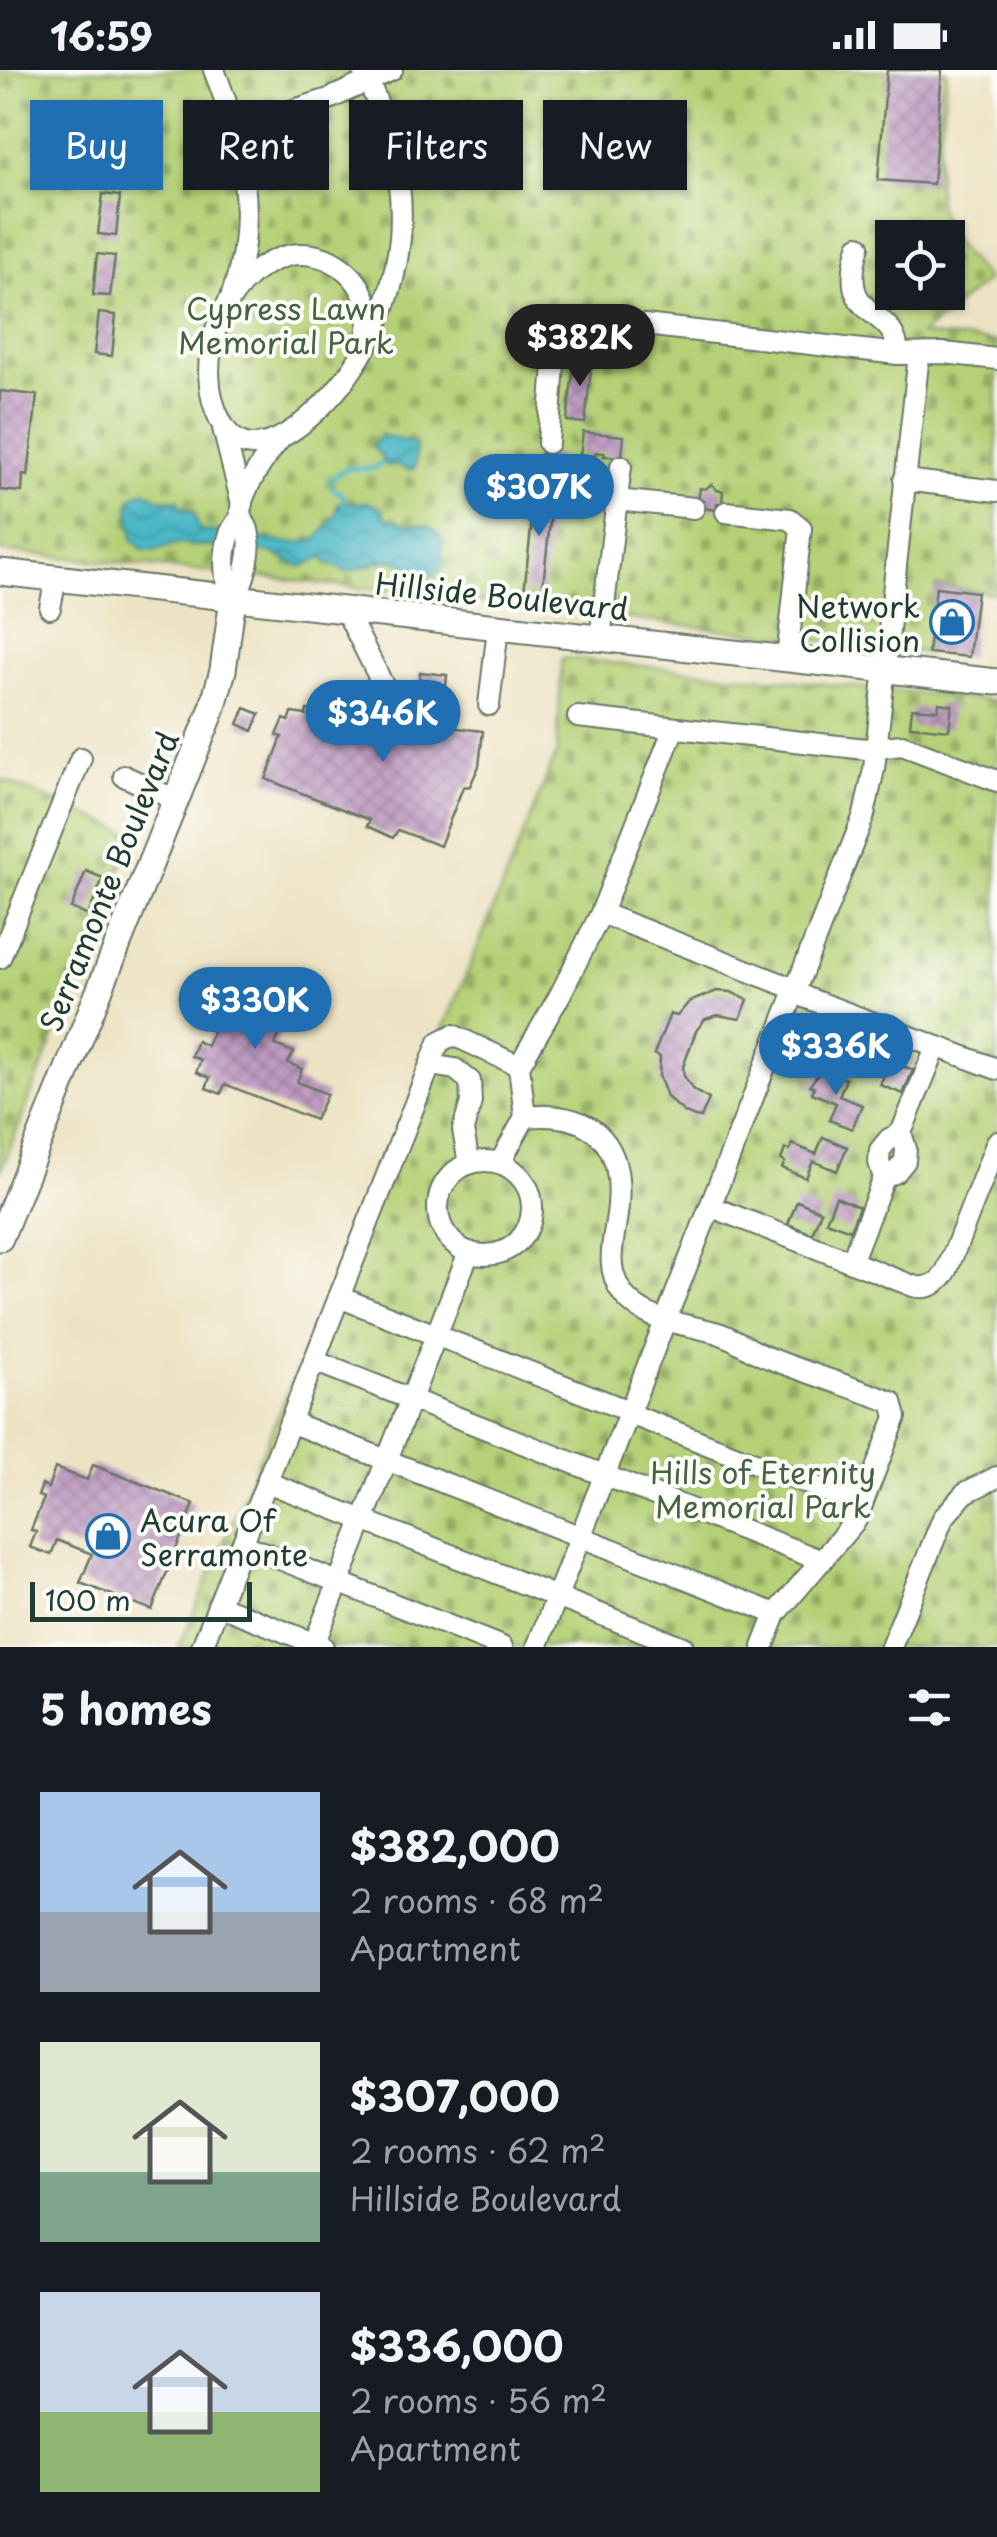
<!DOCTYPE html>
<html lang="en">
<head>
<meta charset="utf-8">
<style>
  :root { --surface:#171b24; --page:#20242c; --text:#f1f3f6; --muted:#9ea1a6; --accent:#1f6fb2 }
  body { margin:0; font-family:"Playpen Sans",sans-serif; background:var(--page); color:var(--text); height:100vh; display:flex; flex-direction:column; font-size:38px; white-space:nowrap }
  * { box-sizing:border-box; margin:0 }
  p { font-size:32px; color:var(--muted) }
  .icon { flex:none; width:55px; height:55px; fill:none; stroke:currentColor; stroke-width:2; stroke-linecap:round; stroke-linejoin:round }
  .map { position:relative; height:1577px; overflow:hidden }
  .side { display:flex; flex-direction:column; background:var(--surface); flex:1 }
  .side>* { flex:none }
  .banner { position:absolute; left:30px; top:30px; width:938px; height:90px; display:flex; gap:20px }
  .buttons { position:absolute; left:875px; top:150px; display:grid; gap:20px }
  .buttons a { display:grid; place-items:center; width:90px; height:90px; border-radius:0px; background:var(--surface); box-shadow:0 2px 8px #0004; font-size:50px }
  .scale { position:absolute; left:30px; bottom:25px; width:222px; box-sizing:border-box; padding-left:10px; border:5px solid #1f3d34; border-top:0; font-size:28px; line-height:35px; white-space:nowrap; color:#1f3d34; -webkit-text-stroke:8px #fdfcf7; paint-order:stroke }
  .price { position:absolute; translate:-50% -85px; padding:0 22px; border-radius:35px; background:var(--accent); color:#fff; font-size:32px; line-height:65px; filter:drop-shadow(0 2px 5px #0008) }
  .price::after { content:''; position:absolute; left:50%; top:60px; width:30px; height:22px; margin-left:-15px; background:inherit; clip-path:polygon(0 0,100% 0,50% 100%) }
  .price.active { background:#222; color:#fff }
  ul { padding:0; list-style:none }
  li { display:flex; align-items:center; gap:30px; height:250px; padding:0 40px }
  li span { display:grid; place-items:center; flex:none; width:280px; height:200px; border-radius:0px; color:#555 }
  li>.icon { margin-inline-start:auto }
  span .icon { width:120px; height:120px; fill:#fffc; stroke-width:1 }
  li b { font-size:42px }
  h2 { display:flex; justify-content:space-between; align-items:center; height:120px; padding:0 40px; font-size:42px }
  .chip { padding:0 35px; border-radius:0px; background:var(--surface); box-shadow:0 2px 8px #0004; font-size:35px; line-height:90px }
  .chip.active { background:var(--accent); color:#fff }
  .status { display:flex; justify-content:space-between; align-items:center; height:70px; padding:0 50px; background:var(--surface); direction:ltr }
  .status svg { height:28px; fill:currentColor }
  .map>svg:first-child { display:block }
</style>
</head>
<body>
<div class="status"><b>16:59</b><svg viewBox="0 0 49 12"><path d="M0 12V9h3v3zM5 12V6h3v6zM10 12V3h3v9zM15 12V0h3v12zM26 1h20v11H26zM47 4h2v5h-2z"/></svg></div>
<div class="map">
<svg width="997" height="1577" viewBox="0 0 997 1577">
  <defs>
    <pattern id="cemetery-stones" width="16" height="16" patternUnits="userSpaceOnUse" patternTransform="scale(2.5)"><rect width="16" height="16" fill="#b5d076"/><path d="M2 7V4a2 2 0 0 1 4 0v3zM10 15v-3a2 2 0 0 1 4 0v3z" fill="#93aa62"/></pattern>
    <pattern id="water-waves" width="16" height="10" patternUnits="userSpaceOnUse" patternTransform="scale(2.5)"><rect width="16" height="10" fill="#4bb8c6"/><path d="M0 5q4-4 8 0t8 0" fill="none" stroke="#3e97a2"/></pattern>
    <pattern id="building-cross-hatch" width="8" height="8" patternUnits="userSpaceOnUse" patternTransform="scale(2.5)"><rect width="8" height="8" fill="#bf9bc3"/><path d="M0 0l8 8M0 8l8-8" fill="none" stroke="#9b809f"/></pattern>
  </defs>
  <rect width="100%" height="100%" fill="#fdfcf7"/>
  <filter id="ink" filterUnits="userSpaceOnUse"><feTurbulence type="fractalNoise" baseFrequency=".01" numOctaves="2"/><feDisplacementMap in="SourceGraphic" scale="20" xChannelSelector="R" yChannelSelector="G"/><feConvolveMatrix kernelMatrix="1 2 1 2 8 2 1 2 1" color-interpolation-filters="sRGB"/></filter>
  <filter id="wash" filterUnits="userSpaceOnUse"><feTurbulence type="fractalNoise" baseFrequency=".0048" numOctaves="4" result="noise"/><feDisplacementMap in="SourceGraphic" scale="40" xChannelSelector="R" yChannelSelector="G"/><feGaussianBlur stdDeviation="2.25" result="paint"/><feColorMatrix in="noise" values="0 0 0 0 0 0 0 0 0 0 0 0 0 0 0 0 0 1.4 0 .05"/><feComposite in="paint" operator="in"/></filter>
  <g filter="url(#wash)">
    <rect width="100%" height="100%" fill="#ede3c4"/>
    <g fill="url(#cemetery-stones)" stroke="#6a8655" stroke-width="2.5" fill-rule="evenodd">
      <path d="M0,0h947c-3,37 -16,115 -6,147 9,25 30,44 46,63l-66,55 76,7v251l-61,-7 -8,67 -645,-74 -283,-28zM892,168h56v54h-56z"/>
      <polygon points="562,588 997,631 997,1577 179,1577 472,891 557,682"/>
      <polygon points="0,709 134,765 0,1103"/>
    </g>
    <g fill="url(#water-waves)" stroke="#357a7d" stroke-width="2.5">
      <polygon points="381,365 416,374 415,398 408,400 397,395 382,394 383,388 372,376"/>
      <path d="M145,420l14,9 20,1 -2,4 17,8 4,15 5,5c38,-4 74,18 113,8l19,-23 3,-14 30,-1 16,8 -2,3 8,8 3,-3c20,14 36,-4 52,25l-4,1c-1,5 2,8 2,13 5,34 -41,4 -51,3 -16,-1 -30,9 -46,12l-21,-11 -1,-4 -23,10 -29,-14 -67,-7 -29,-2 -22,7 -11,-1 -10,-10 -4,-34 3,-8z"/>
    </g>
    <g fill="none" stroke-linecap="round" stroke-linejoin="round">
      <g stroke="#4bb8c6" stroke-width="5">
        <polyline points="330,410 346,398 372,399 382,394"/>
        <polyline points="332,418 342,424 344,431"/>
      </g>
    </g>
    <g id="blocks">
      <g fill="url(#building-cross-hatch)">
        <polygon points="887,0 942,0 933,114 878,110"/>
        <polygon points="117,66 135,68 130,109 112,107"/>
        <polygon points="103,124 120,126 116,166 98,164"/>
        <polygon points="97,184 115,186 110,226 93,225"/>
        <polygon points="99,243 116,245 112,286 94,284"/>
        <polygon points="580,280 593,282 585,353 567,351 573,301 577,301"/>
        <polygon points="0,321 37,325 28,406 23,405 22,422 0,420"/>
        <polygon points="583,362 624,366 622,387 604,386 605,383 596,382 595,386 580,385"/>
        <polygon points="540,384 559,386 556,415 537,413"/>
        <polygon points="536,414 554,416 542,524 524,522"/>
        <polygon points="712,414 717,420 723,421 722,433 717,433 716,440 703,438 704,431 698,431 700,418 705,419"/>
        <polygon points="936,517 977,522 969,587 928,583"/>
        <polygon points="420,602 447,605 442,656 483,661 479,696 470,716 463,717 440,776 398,760 393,768 367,756 370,750 266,709 282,667 277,665 284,649 289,651 292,643 306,645 307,640 324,642 324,647 414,656"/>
        <polygon points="939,633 952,635 949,660 910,656 912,638 938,640"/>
        <polygon points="245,638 260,644 253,661 238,654"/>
        <polygon points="86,801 103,808 88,846 71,838"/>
        <polygon points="233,909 292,933 275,975 294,982 288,993 302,999 297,1012 327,1024 315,1050 225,1014 221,1024 206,1018 210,1008 196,1002 201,990 191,986 197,971 207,976"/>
        <polygon points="717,921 731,922 748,930 740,949 718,945 705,949 696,961 683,997 684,1006 693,1020 709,1029 701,1048 695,1047 685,1043 667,1027 659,1006 660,987 654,984 670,944 677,946 689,932"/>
        <polygon points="864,962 887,972 878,995 855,985"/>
        <polygon points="890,991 913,1000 903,1024 880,1015"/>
        <polygon points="822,999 846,1009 839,1026 862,1035 852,1059 829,1050 836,1033 812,1023 814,1017 810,1015"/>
        <polygon points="823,1067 847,1077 837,1101 813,1091 806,1108 782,1098 785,1092 781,1090 785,1079 790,1080 792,1074 816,1084"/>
        <polygon points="836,1127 859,1137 850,1160 826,1151"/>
        <polygon points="797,1131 821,1141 812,1164 788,1154"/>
        <polygon points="93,1395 194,1434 152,1540 80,1513 92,1484 57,1470 51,1485 30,1477 36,1462 31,1460 44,1428 38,1426 42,1415 48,1418 55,1398 87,1410"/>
      </g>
    </g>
  </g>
  <g filter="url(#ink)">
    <use href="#blocks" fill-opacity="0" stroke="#677766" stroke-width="2.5"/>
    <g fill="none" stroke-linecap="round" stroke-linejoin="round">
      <g stroke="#677766" stroke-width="24">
        <g id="minor">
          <path d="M214,0c29,72 45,150 18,224"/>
          <polyline points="233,59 329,29 392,0"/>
          <path d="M859,176c-24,78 37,57 39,108"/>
          <path d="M361,284c5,-14 10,-29 7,-44 -6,-39 -48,-65 -85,-53 -63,20 -92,109 -62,165 31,60 102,-13 125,-44 12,-16 22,-34 30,-52 13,-27 21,-58 24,-88 5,-60 -11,-114 -37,-168"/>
          <polyline points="223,358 242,434"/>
          <polyline points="548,373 555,281 560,269 569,263 591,265 644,255 898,284 944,283 997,289"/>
          <polyline points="904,410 997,421"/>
          <polyline points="617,430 694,438"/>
          <polyline points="726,442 790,449 801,458 787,589"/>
          <path d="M241,448c-19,16 -20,60 -8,81 12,-16 20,-49 15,-69 -1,-5 -6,-9 -7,-14 -4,-21 27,-63 40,-78"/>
          <polyline points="50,538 56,508"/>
          <polyline points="346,541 392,633"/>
          <polyline points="600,568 621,396"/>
          <polyline points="489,635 498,558"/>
          <polyline points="578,647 866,679 902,675 997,711"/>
          <path d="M674,658l-73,185 -41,82 -41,71 6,51c63,-7 99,22 93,88 -2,31 -16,60 5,89 23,30 65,29 98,40 17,6 31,18 48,24 41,16 83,29 123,44l4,15 -40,103 -80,94 -13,33"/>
          <polyline points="124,706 176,730"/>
          <polyline points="601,843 787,916 807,928 997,999"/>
          <polyline points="0,888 81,688"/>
          <circle cx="485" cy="1138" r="47"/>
          <polyline points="500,1093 525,1047"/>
          <polyline points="469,1094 463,1060 471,1032 470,1011 455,999 430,995 439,972 453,965 519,996"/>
          <polyline points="884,1108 896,1102 905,1091 906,1079 901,1063 936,977"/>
          <path d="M712,1137l201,79c15,4 27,-2 34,-16l50,-128"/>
          <polyline points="851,1192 884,1108 879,1092 880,1080 889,1069 901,1063"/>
          <polyline points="339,1227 631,1342"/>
          <polyline points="314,1291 822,1491"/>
          <polyline points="630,1344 862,1435"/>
          <polyline points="290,1352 776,1544"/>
          <polyline points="267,1412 683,1577"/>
          <polyline points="242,1474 502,1577"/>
          <polyline points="218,1535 323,1577"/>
          <polyline points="202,1577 430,995"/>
          <polyline points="313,1577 469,1182"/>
          <polyline points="537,1577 864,745 874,699 919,284"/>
          <polyline points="891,1577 943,1448 965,1423 997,1407"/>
        </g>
      </g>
      <g stroke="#677766" stroke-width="29">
        <g id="major">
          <polyline points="0,502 997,612"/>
          <polyline points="0,1168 212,640 223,600 233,529"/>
        </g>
      </g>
      <use href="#minor" stroke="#fff" stroke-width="20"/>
      <use href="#major" stroke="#fff" stroke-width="25"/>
    </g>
  </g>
  <defs>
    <g id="shop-ring" transform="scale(2.25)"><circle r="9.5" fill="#fdfcf7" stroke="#1f6fb2" stroke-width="1.5"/><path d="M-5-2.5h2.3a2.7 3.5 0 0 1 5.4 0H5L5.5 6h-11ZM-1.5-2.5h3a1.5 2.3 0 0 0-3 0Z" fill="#1f6fb2"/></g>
  </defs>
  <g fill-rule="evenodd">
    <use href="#shop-ring" x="952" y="552"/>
    <use href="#shop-ring" x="108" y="1466"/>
  </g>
  <g text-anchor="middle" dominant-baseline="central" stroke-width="8" stroke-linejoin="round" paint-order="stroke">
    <g font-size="30" fill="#446244" stroke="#fdfcf7">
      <text x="286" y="237">Cypress Lawn<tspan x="286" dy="34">Memorial Park</tspan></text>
      <text x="763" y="1401">Hills of Eternity<tspan x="763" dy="34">Memorial Park</tspan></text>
    </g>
    <g font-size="30" fill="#1f3d34" stroke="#fdfcf7">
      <text transform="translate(502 525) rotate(6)">Hillside Boulevard</text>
      <text transform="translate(108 811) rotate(-68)">Serramonte Boulevard</text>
    </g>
    <g font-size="30" fill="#1f3d34" stroke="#fdfcf7" text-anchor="end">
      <text x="920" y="535">Network<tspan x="920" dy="34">Collision</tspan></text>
      <text x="140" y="1449" text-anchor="start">Acura Of<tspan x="140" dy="34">Serramonte</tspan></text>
    </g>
  </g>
</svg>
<div class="buttons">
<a><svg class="icon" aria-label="locate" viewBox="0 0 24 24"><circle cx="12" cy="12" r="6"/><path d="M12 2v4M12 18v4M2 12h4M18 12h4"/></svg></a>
</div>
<div class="scale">100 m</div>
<b class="price active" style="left:580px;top:319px">$382K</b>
<b class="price" style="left:539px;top:469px">$307K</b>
<b class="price" style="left:383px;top:695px">$346K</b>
<b class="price" style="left:255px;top:982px">$330K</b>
<b class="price" style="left:836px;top:1028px">$336K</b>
<div class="banner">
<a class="chip active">Buy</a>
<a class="chip">Rent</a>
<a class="chip">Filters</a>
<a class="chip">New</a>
</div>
</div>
<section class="side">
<h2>5 homes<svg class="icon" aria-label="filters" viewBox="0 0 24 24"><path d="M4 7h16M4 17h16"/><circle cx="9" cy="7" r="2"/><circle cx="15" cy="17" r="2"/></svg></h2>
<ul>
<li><span style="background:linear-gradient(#a9c7e8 60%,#9aa5b1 0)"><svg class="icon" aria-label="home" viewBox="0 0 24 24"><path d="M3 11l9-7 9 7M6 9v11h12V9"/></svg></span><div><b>$382,000</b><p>2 rooms · 68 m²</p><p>Apartment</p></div></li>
<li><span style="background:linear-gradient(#dfe7d0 65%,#7fa58c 0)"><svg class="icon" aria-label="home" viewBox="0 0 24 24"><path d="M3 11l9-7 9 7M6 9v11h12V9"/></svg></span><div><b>$307,000</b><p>2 rooms · 62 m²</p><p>Hillside Boulevard</p></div></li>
<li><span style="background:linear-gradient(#c9d6e8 60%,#8fb573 0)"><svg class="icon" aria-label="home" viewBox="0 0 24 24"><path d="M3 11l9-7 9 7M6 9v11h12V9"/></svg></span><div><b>$336,000</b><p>2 rooms · 56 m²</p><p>Apartment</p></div></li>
</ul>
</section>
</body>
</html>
